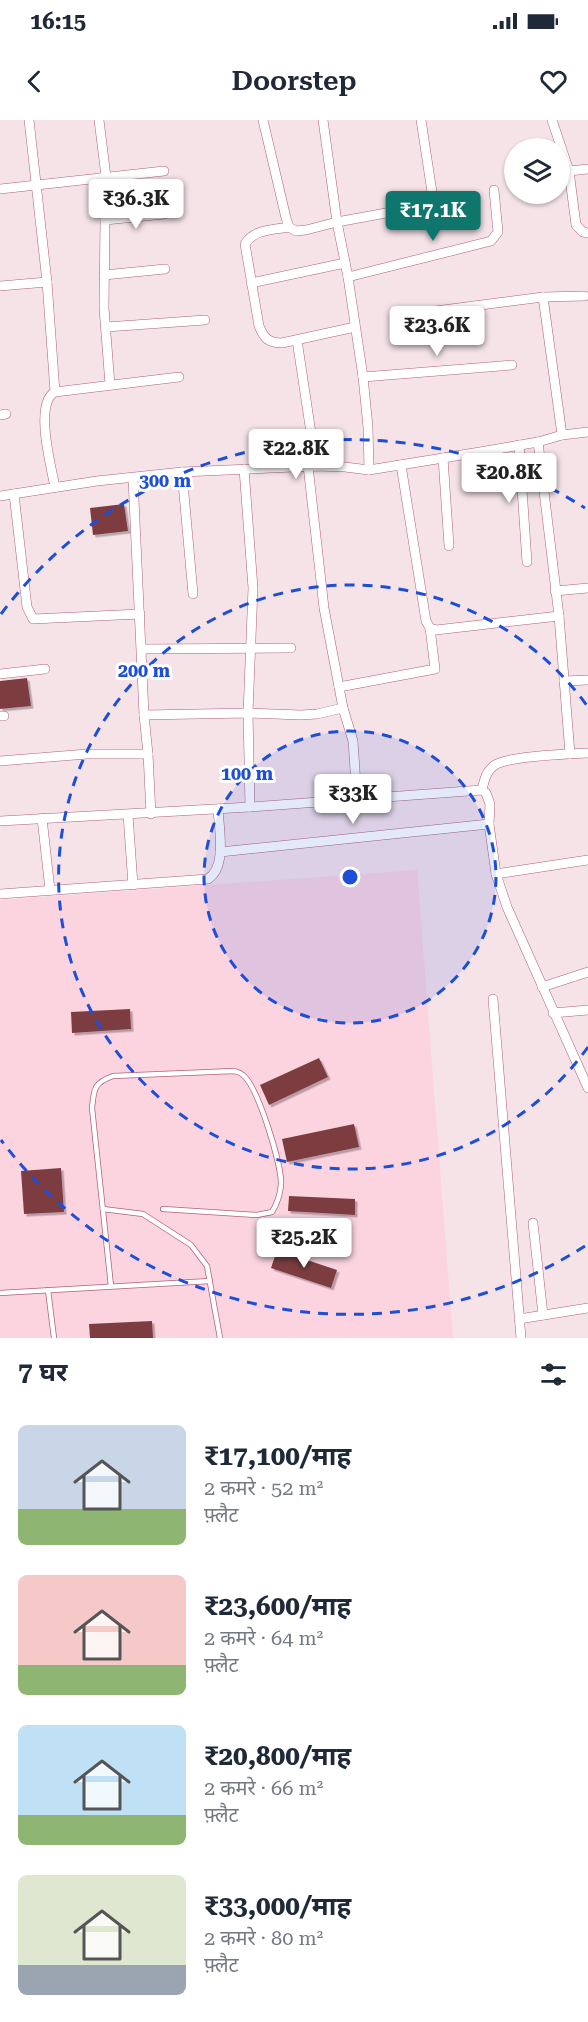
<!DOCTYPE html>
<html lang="hi">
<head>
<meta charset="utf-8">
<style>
  :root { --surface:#fff; --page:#f2f2f3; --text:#1f2937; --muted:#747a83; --accent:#0f766e }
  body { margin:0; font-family:"Roboto Serif","Noto Sans Devanagari",serif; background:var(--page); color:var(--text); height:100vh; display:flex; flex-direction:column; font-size:22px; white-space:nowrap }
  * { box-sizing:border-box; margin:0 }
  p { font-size:20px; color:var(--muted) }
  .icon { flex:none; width:33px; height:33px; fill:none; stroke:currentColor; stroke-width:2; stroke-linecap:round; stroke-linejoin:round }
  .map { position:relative; height:1218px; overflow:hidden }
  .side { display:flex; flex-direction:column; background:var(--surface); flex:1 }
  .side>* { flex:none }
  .buttons { position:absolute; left:504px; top:18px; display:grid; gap:12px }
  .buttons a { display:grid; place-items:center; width:66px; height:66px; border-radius:50%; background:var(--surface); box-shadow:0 2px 4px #0004; font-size:30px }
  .price { position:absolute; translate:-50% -51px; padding:0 14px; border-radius:6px; background:#fff; color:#222; font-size:20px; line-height:39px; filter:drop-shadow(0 2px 3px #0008) }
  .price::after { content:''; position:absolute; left:50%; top:36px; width:18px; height:14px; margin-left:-9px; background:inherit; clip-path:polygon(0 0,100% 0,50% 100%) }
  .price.active { background:var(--accent); color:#fff }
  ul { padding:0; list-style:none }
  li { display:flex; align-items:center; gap:18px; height:150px; padding:0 18px }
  li span { display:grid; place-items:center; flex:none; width:168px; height:120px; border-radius:9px; color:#555 }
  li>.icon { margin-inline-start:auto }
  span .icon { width:72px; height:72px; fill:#fffc; stroke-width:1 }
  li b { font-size:26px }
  h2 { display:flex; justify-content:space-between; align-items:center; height:72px; padding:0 18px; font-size:26px }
  .status { display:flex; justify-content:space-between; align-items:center; height:42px; padding:0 30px; background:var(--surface); direction:ltr }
  .status svg { height:16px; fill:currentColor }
  header { display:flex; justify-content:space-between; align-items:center; height:78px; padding:0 18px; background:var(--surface); font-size:27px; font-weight:600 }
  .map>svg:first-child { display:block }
</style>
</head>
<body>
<div class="status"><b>16:15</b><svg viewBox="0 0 49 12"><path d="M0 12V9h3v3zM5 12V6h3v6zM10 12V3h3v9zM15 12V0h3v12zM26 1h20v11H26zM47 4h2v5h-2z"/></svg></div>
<header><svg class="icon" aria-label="back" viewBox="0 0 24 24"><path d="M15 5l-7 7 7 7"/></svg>Doorstep<svg class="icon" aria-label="heart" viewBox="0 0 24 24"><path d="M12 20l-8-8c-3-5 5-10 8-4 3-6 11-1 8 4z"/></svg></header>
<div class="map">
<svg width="588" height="1218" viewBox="0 0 588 1218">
  <defs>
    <filter id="shadow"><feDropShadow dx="2.5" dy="2.5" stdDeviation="0" flood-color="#0004"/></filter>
  </defs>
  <rect width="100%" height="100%" fill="#f5e3e8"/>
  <polygon fill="#fbd4e0" points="417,750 453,1218 0,1218 0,780"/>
  <g fill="#7d3d41" filter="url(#shadow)">
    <polygon points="124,384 128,411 93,415 90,388"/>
    <polygon points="27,558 31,586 0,589 0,561"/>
    <polygon points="130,889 131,909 72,913 71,892"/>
    <polygon points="319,938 328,957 269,985 260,965"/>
    <polygon points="354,1004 359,1027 287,1042 282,1019"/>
    <polygon points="61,1048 64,1092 24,1094 21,1051"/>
    <polygon points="289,1076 355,1079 355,1095 288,1091"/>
    <polygon points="277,1130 337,1150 331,1168 271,1148"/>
    <polygon points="152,1201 153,1218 90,1218 89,1204"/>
  </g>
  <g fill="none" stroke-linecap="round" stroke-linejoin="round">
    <g stroke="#af607d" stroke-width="6">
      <g id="service">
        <polyline points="103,1089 143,1094 191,1125 207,1146 220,1218"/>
        <path d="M111,1166l-19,-178c2,-20 2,-25 21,-32l121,-5c3,1 6,1 9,4 15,12 39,90 38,110 -1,10 -4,19 -9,27l-15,3 -94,-6"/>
        <polyline points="48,1170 54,1218"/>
        <polyline points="0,1173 210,1161"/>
      </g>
    </g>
    <g stroke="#af607d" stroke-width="10">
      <g id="minor">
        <polyline points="29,0 47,162 55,272"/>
        <polyline points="99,0 106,57"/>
        <polyline points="263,0 286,98 289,107 296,111 306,110 337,102 424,86 430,80 432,72 421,0"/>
        <polyline points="323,0 337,102 348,157 363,257 368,307 369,350"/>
        <polyline points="552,0 569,51 576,105 583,112 588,113"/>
        <polyline points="569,51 588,49"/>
        <polyline points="101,58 105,100 104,188 110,265"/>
        <polyline points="0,69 164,51"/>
        <polyline points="105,100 164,94"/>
        <path d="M289,107c-16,3 -35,2 -44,17l14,82c5,12 9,17 23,17l73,-16"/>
        <polyline points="104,155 165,149"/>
        <polyline points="348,157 491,121 498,112 494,70"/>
        <polyline points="251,163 345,143"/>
        <polyline points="0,166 47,162"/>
        <polyline points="543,177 562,315"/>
        <polyline points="397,196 543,177 585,176"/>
        <polyline points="106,207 205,200"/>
        <polyline points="297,220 316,346"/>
        <polyline points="363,257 512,245"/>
        <polyline points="0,295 6,294"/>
        <polyline points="538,322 559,496 570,634"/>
        <polyline points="519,325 527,442"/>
        <polyline points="443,338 449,426"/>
        <polyline points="401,345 426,501 430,508 436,510 559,496"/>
        <polyline points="308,346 324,488 343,588 353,621 357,679"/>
        <polyline points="244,349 253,468 248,593 250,687"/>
        <polyline points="182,352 193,474"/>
        <polyline points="133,358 144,595 148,634 151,694"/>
        <path d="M55,367c-4,-21 -21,-84 0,-95l124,-15"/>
        <polyline points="14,374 27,487 33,499 140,494"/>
        <polyline points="0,376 97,361 182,352 316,346 345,347 369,350 480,332 538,322 562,315 588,312"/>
        <polyline points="555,471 588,468"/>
        <polyline points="142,529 291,528"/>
        <polyline points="0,554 45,549"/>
        <polyline points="564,561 588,560"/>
        <polyline points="339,567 435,549 430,508"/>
        <polyline points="144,595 248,593 301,595 317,594 343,588"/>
        <polyline points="0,596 4,596"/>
        <polyline points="0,641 87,634 148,634"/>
        <path d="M482,670c2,-9 4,-19 13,-25 14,-9 73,-11 93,-12"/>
        <polyline points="128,695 133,765"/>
        <polyline points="42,698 50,770"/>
        <polyline points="0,701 250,687 482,670 486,673 490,684 489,704 496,754 507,787 588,968"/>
        <polyline points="220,732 489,704"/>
        <polyline points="496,754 588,740"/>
        <path d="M0,774l208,-15c19,-12 11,-50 10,-70"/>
        <polyline points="542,867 588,852"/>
        <polyline points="493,879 521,1218"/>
        <polyline points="553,893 588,890"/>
        <polyline points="533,1103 543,1195"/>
        <polyline points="519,1199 588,1188"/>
      </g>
    </g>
    <use href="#service" stroke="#fff" stroke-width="4.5"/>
    <use href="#minor" stroke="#fff" stroke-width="9"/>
  </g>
  <circle cx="350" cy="757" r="146" fill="#1d4ed8" fill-opacity=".12"/>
  <g fill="none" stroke="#1d4ed8" stroke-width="3" stroke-dasharray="10 8">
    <circle cx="350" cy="757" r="146"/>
    <path d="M588 927A292 292 0 1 1 588 587"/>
    <path d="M585 1126A437 437 0 0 1 1 1020M1 494A437 437 0 0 1 585 388"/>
  </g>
  <circle cx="350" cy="757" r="9" fill="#1d4ed8" stroke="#fff" stroke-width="3"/>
  <g font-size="18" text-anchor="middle" font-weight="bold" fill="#1d4ed8" stroke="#fff" stroke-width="6" stroke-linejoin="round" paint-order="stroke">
    <text x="165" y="367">300 m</text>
    <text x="144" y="557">200 m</text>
    <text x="247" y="660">100 m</text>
  </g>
</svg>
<div class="buttons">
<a><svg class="icon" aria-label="layers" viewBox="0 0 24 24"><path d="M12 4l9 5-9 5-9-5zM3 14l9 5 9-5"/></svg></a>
</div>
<b class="price" style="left:136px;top:110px">₹36.3K</b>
<b class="price active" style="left:433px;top:122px">₹17.1K</b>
<b class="price" style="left:437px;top:237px">₹23.6K</b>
<b class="price" style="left:296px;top:360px">₹22.8K</b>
<b class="price" style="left:509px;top:384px">₹20.8K</b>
<b class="price" style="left:353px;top:705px">₹33K</b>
<b class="price" style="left:304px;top:1149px">₹25.2K</b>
</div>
<section class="side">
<h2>7 घर<svg class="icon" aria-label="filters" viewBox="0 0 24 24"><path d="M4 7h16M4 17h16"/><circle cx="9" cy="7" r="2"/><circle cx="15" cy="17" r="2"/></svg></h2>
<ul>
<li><span style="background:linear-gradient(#c9d6e8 70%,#8fb573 0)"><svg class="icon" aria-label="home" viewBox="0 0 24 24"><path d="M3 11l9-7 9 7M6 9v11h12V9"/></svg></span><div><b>₹17,100/माह</b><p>2 कमरे · 52 m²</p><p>फ़्लैट</p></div></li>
<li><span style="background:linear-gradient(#f6c9c9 75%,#8fb573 0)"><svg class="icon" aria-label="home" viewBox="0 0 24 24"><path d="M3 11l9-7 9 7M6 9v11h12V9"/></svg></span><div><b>₹23,600/माह</b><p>2 कमरे · 64 m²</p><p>फ़्लैट</p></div></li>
<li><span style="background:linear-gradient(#bfe0f5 75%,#8fb573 0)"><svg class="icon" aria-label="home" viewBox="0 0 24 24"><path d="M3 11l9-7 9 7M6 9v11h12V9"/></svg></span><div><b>₹20,800/माह</b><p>2 कमरे · 66 m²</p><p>फ़्लैट</p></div></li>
<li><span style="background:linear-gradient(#dfe7d0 75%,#9aa5b1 0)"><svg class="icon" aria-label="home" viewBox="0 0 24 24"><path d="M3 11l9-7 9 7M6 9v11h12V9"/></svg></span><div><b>₹33,000/माह</b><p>2 कमरे · 80 m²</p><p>फ़्लैट</p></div></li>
</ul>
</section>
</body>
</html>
